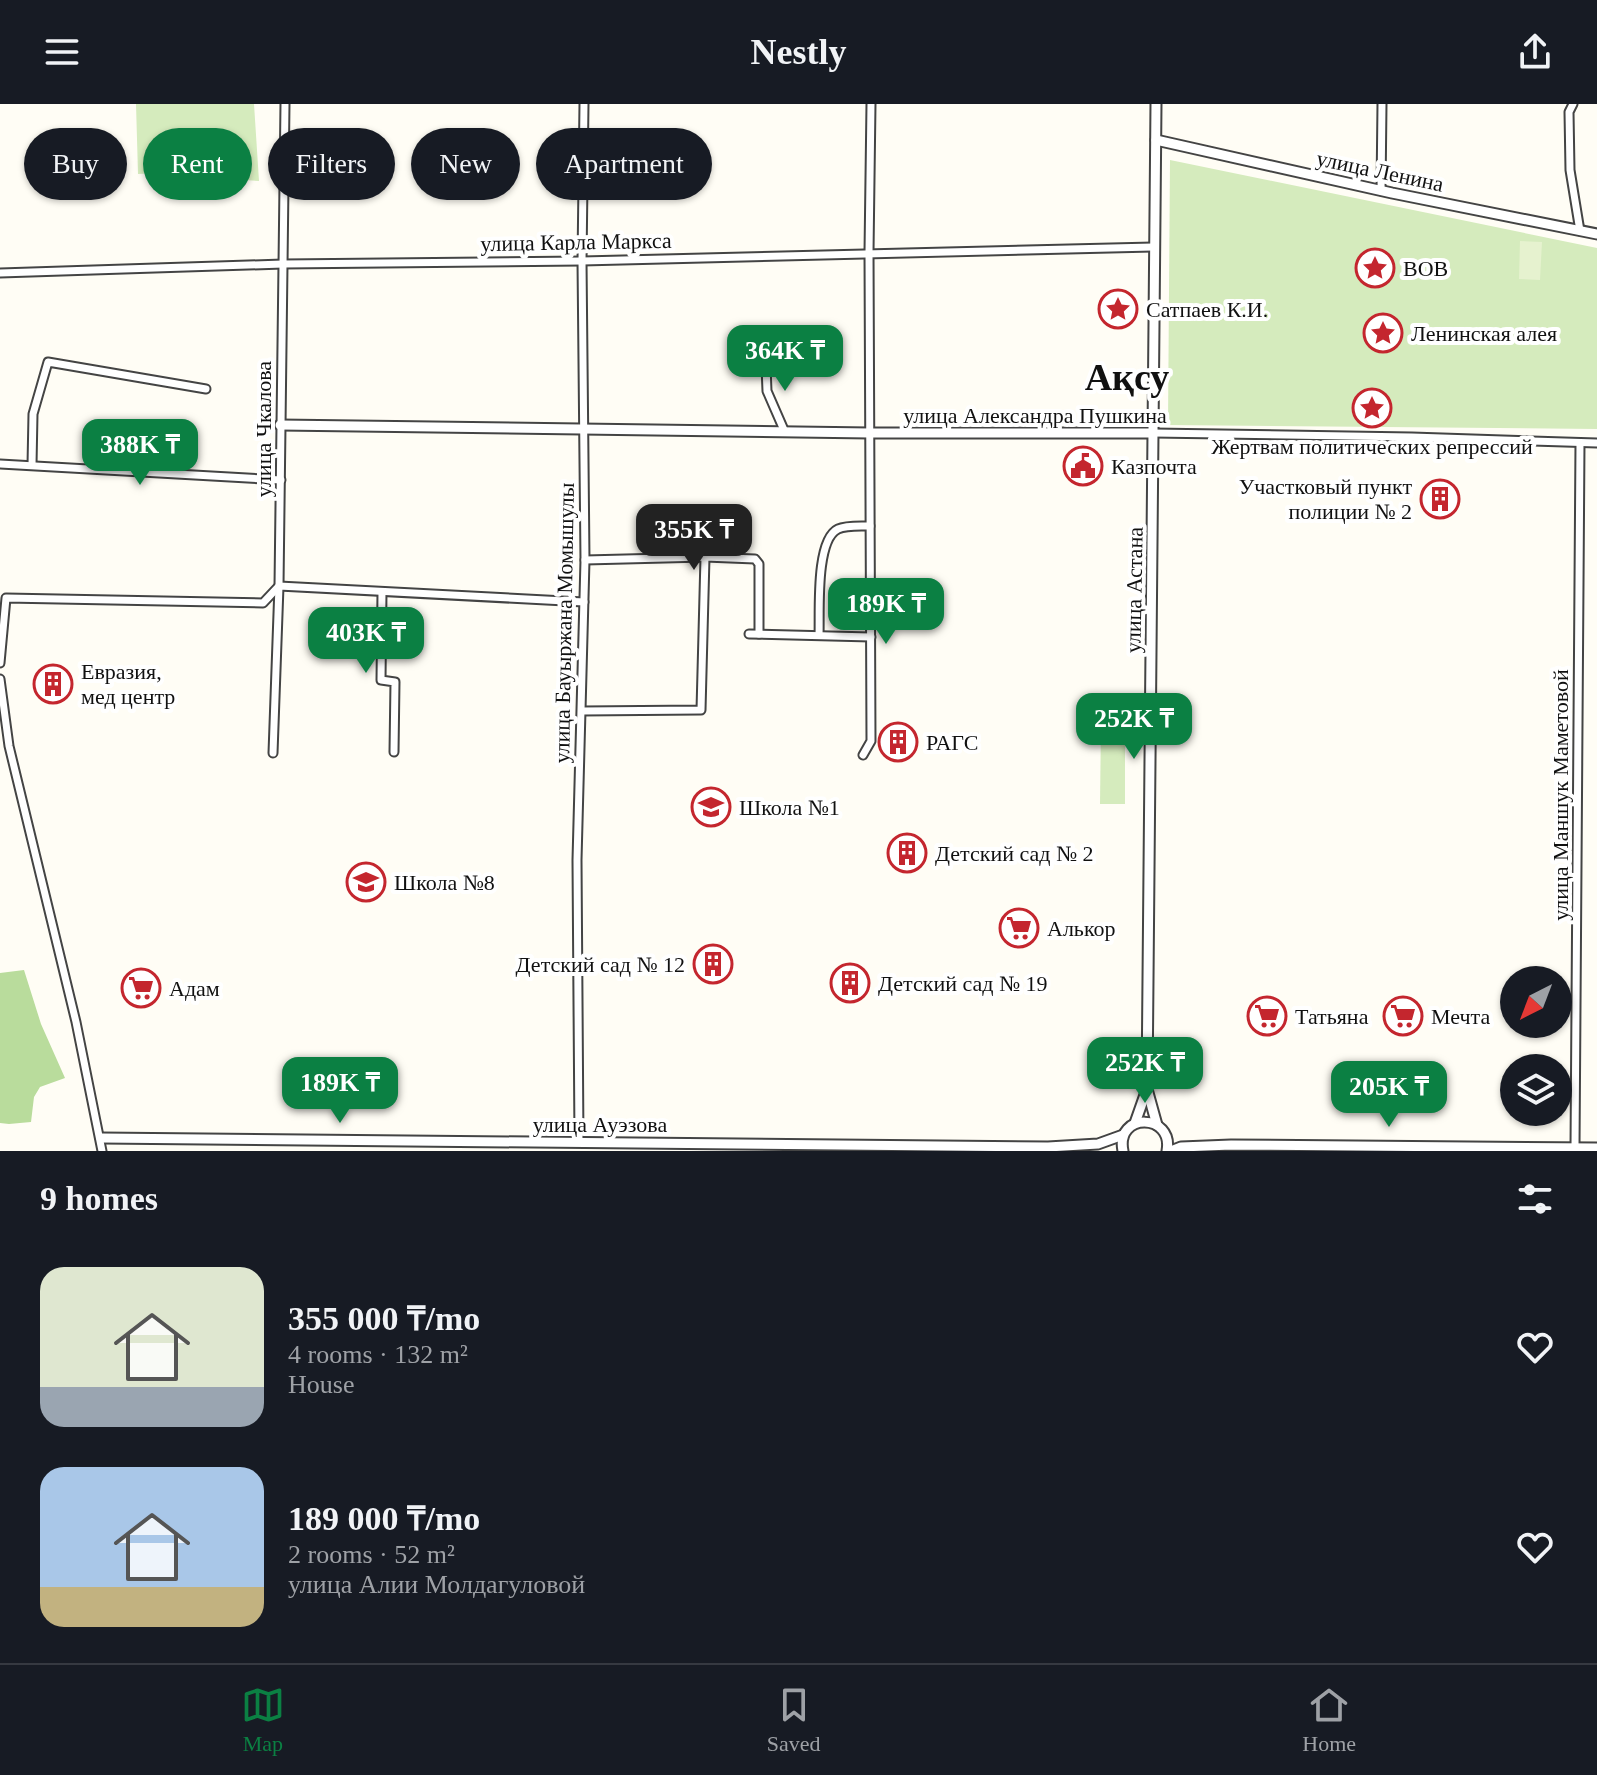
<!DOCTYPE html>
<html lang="en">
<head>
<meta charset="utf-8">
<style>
  :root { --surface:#171b24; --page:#20242c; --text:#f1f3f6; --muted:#9ea1a6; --line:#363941; --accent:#0b8043 }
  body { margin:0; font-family:Georgia,serif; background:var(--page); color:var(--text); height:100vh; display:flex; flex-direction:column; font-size:30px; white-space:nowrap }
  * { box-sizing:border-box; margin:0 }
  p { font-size:26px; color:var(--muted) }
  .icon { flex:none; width:44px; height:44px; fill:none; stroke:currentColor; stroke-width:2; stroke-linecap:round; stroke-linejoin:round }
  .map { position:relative; height:1047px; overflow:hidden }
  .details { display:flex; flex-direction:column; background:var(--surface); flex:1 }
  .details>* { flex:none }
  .guide { position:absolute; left:24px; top:24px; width:800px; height:72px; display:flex; gap:16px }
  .needle { width:52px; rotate:222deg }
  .tools { position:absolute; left:1500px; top:862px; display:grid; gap:16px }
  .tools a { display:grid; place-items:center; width:72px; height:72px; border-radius:50%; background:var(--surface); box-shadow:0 2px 6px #0004; font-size:40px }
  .price { position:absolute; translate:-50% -68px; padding:0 18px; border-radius:16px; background:var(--accent); color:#fff; font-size:26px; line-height:52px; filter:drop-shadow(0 2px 4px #0008) }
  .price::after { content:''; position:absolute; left:50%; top:48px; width:24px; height:18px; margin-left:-12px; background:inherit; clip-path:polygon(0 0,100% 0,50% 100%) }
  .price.selected { background:#222; color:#fff }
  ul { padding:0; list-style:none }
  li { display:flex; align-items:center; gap:24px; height:200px; padding:0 40px }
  li span { display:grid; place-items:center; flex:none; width:224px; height:160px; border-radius:24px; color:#555 }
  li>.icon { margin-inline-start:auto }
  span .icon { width:96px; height:96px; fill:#fffc; stroke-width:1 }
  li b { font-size:34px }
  h2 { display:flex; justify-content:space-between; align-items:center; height:96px; padding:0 40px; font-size:34px }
  .pill { padding:0 28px; border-radius:36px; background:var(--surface); box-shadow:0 2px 6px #0004; font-size:28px; line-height:72px }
  .pill.selected { background:var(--accent); color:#fff }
  header { display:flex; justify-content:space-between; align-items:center; height:104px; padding:0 40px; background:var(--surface); font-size:36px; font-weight:800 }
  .dock { display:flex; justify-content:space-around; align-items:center; height:112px; border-top:2px solid var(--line); background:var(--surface); font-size:22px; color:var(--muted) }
  .dock a { display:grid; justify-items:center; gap:4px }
  .dock .selected { color:var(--accent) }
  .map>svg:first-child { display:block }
</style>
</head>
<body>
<header><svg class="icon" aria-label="menu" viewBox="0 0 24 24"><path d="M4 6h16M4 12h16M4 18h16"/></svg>Nestly<svg class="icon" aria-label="share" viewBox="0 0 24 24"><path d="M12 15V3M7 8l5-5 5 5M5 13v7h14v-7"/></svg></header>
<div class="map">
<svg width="1597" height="1047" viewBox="0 0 1597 1047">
  <rect width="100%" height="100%" fill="#fffdf5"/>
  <g fill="#d5ebbd">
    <polygon points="136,0 254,0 259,77 211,74 181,94 157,69 138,70"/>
    <polygon points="1170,56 1597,144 1597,325 1168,321"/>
    <polygon points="1101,618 1125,618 1125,700 1100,700"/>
  </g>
  <polygon fill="#b9dc9c" points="24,866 41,920 65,974 40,983 34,993 31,1018 9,1020 0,1019 0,869"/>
  <polygon fill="#e6f2cf" points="1520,137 1542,138 1540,176 1519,175"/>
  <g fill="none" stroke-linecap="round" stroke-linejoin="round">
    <g stroke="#444" stroke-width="11">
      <g id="minor">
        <polyline points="1573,0 1569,8 1570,66 1580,127"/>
        <polyline points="1381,87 1382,0"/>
        <polyline points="0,169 283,160 582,157 1153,143"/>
        <polyline points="784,326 767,287 766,262 771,260 805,265"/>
        <polyline points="1153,329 1412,333 1597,339"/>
        <polyline points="0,360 281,376"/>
        <polyline points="32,361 33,310 48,258 206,285"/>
        <polyline points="585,456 705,453 755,455 759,460 759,530"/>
        <polyline points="382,488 381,576 395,578 394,648"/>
        <polyline points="749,530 871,533"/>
        <path d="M819,531c1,-22 -4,-95 19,-106 8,-4 22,-3 32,-3"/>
        <polyline points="0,559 6,494 263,499 279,482 584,498"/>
        <polyline points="0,575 9,642 76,918 102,1047"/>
        <polyline points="582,607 701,606 705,453"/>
        <polyline points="273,649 279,482 285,0"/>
        <polyline points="863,651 871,637 869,148 871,0"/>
        <polyline points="579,1037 577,756 585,456 582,157 584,0"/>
        <polyline points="1575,1043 1580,339"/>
      </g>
    </g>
    <g stroke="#444" stroke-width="13">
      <g id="tertiary">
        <polyline points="1156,0 1147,985 1157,1021"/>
        <polyline points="1156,36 1392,89 1597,130"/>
        <polyline points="280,321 870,329 1153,329"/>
        <polyline points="1135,1019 1147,985"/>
        <polyline points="101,1034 1048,1043 1098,1040 1123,1031"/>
        <path d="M1123,1047c-8,-39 51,-38 44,0"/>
        <polyline points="1171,1047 1181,1043 1231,1041 1597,1044"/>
      </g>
    </g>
    <use href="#minor" stroke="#fff" stroke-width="7"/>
    <use href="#tertiary" stroke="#fff" stroke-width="9"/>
  </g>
  <defs>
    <g id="sight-ring" transform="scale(2)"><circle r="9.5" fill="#fff" stroke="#c4262e" stroke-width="1.5"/><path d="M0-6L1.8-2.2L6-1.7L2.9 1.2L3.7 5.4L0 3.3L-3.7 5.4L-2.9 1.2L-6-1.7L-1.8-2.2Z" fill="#c4262e"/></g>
    <g id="civic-ring" transform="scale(2)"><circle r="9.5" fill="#fff" stroke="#c4262e" stroke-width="1.5"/><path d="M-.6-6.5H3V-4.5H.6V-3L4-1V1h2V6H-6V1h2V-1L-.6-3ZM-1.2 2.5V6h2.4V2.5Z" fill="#c4262e"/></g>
    <g id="building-ring" transform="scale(2)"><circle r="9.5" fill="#fff" stroke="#c4262e" stroke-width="1.5"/><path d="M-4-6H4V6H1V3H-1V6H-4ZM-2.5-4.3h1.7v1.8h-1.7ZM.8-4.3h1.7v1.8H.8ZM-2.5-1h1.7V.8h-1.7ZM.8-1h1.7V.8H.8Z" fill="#c4262e"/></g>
    <g id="school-ring" transform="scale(2)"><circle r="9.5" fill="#fff" stroke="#c4262e" stroke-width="1.5"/><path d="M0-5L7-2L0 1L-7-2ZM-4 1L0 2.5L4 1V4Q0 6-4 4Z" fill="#c4262e"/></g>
    <g id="supermarket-ring" transform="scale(2)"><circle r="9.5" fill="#fff" stroke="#c4262e" stroke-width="1.5"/><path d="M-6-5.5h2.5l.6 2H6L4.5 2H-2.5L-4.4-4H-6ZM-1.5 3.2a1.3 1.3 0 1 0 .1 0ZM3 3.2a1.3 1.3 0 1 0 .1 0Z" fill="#c4262e"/></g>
  </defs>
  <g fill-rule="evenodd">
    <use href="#sight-ring" x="1375" y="164"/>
    <use href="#sight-ring" x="1118" y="205"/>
    <use href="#sight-ring" x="1383" y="229"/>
    <use href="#sight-ring" x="1372" y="304"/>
    <use href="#civic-ring" x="1083" y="362"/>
    <use href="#building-ring" x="1440" y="395"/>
    <use href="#building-ring" x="53" y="580"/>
    <use href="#building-ring" x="898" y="638"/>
    <use href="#school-ring" x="711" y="703"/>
    <use href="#building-ring" x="907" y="749"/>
    <use href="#school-ring" x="366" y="778"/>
    <use href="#supermarket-ring" x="1019" y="824"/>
    <use href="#building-ring" x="713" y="860"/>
    <use href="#building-ring" x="850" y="879"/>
    <use href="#supermarket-ring" x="141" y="884"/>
    <use href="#supermarket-ring" x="1267" y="912"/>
    <use href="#supermarket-ring" x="1403" y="912"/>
  </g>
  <g text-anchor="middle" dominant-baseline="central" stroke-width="8" stroke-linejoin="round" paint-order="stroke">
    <g font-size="22" fill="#111" stroke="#fff">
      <text transform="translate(1380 67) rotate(12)">улица Ленина</text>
      <text transform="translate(576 138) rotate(-1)">улица Карла Маркса</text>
      <text x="1035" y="311">улица Александра Пушкина</text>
      <text transform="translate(263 325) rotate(-90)">улица Чкалова</text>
      <text transform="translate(1134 486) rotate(-89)">улица Астана</text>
      <text transform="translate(564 519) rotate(-89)">улица Бауыржана Момышулы</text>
      <text transform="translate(1560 691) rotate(-90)">улица Маншук Маметовой</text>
      <text x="600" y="1020">улица Ауэзова</text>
    </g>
    <g font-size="22" fill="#111" stroke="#fff" text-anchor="start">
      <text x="1403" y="164">ВОВ</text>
      <text x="1146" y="205">Сатпаев К.И.</text>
      <text x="1411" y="229">Ленинская алея</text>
      <text x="1372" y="342" text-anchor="middle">Жертвам политических репрессий</text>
      <text x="1111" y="362">Казпочта</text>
      <text x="1412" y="382" text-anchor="end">Участковый пункт<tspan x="1412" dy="25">полиции № 2</tspan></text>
      <text x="81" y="567">Евразия,<tspan x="81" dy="25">мед центр</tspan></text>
      <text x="926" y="638">РАГС</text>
      <text x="739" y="703">Школа №1</text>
      <text x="935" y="749">Детский сад № 2</text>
      <text x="394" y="778">Школа №8</text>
      <text x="1047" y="824">Алькор</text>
      <text x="685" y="860" text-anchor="end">Детский сад № 12</text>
      <text x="878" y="879">Детский сад № 19</text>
      <text x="169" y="884">Адам</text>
      <text x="1295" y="912">Татьяна</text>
      <text x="1431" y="912">Мечта</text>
    </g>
    <g font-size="38" font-weight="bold" fill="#111" stroke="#fff">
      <text x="1127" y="273">Ақсу</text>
    </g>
  </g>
</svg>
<div class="tools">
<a><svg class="needle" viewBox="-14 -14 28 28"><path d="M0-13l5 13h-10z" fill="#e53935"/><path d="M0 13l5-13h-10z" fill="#9ea1a6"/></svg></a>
<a><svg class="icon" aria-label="layers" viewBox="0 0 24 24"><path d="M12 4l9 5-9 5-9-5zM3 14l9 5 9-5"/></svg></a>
</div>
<b class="price" style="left:785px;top:289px">364K ₸</b>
<b class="price" style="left:140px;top:383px">388K ₸</b>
<b class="price selected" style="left:694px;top:468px">355K ₸</b>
<b class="price" style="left:886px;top:542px">189K ₸</b>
<b class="price" style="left:366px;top:571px">403K ₸</b>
<b class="price" style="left:1134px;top:657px">252K ₸</b>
<b class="price" style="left:1145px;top:1001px">252K ₸</b>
<b class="price" style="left:340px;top:1021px">189K ₸</b>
<b class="price" style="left:1389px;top:1025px">205K ₸</b>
<div class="guide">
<a class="pill">Buy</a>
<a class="pill selected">Rent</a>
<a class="pill">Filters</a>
<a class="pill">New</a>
<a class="pill">Apartment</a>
</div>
</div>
<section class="details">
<h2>9 homes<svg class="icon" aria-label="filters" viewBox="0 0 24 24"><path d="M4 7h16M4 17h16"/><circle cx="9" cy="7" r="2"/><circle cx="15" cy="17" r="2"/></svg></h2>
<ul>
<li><span style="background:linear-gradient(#dfe7d0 75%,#9aa5b1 0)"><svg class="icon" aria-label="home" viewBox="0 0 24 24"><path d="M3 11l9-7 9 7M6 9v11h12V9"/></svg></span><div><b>355 000 ₸/mo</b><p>4 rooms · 132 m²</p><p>House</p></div><svg class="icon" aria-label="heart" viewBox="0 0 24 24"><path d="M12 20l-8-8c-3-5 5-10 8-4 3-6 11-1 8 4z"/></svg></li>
<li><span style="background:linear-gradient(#a9c7e8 75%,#c2b280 0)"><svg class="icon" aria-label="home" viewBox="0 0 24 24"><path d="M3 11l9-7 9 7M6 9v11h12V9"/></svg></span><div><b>189 000 ₸/mo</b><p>2 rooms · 52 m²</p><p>улица Алии Молдагуловой</p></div><svg class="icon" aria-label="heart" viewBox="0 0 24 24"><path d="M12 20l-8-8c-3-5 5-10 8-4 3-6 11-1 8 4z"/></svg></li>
</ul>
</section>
<nav class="dock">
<a class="selected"><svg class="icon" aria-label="map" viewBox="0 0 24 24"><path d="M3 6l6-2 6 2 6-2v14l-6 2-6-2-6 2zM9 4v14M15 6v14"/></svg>Map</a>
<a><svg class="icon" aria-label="saved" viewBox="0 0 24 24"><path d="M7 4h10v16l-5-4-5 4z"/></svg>Saved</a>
<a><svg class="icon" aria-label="home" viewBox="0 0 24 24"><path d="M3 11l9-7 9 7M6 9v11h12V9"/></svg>Home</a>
</nav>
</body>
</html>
